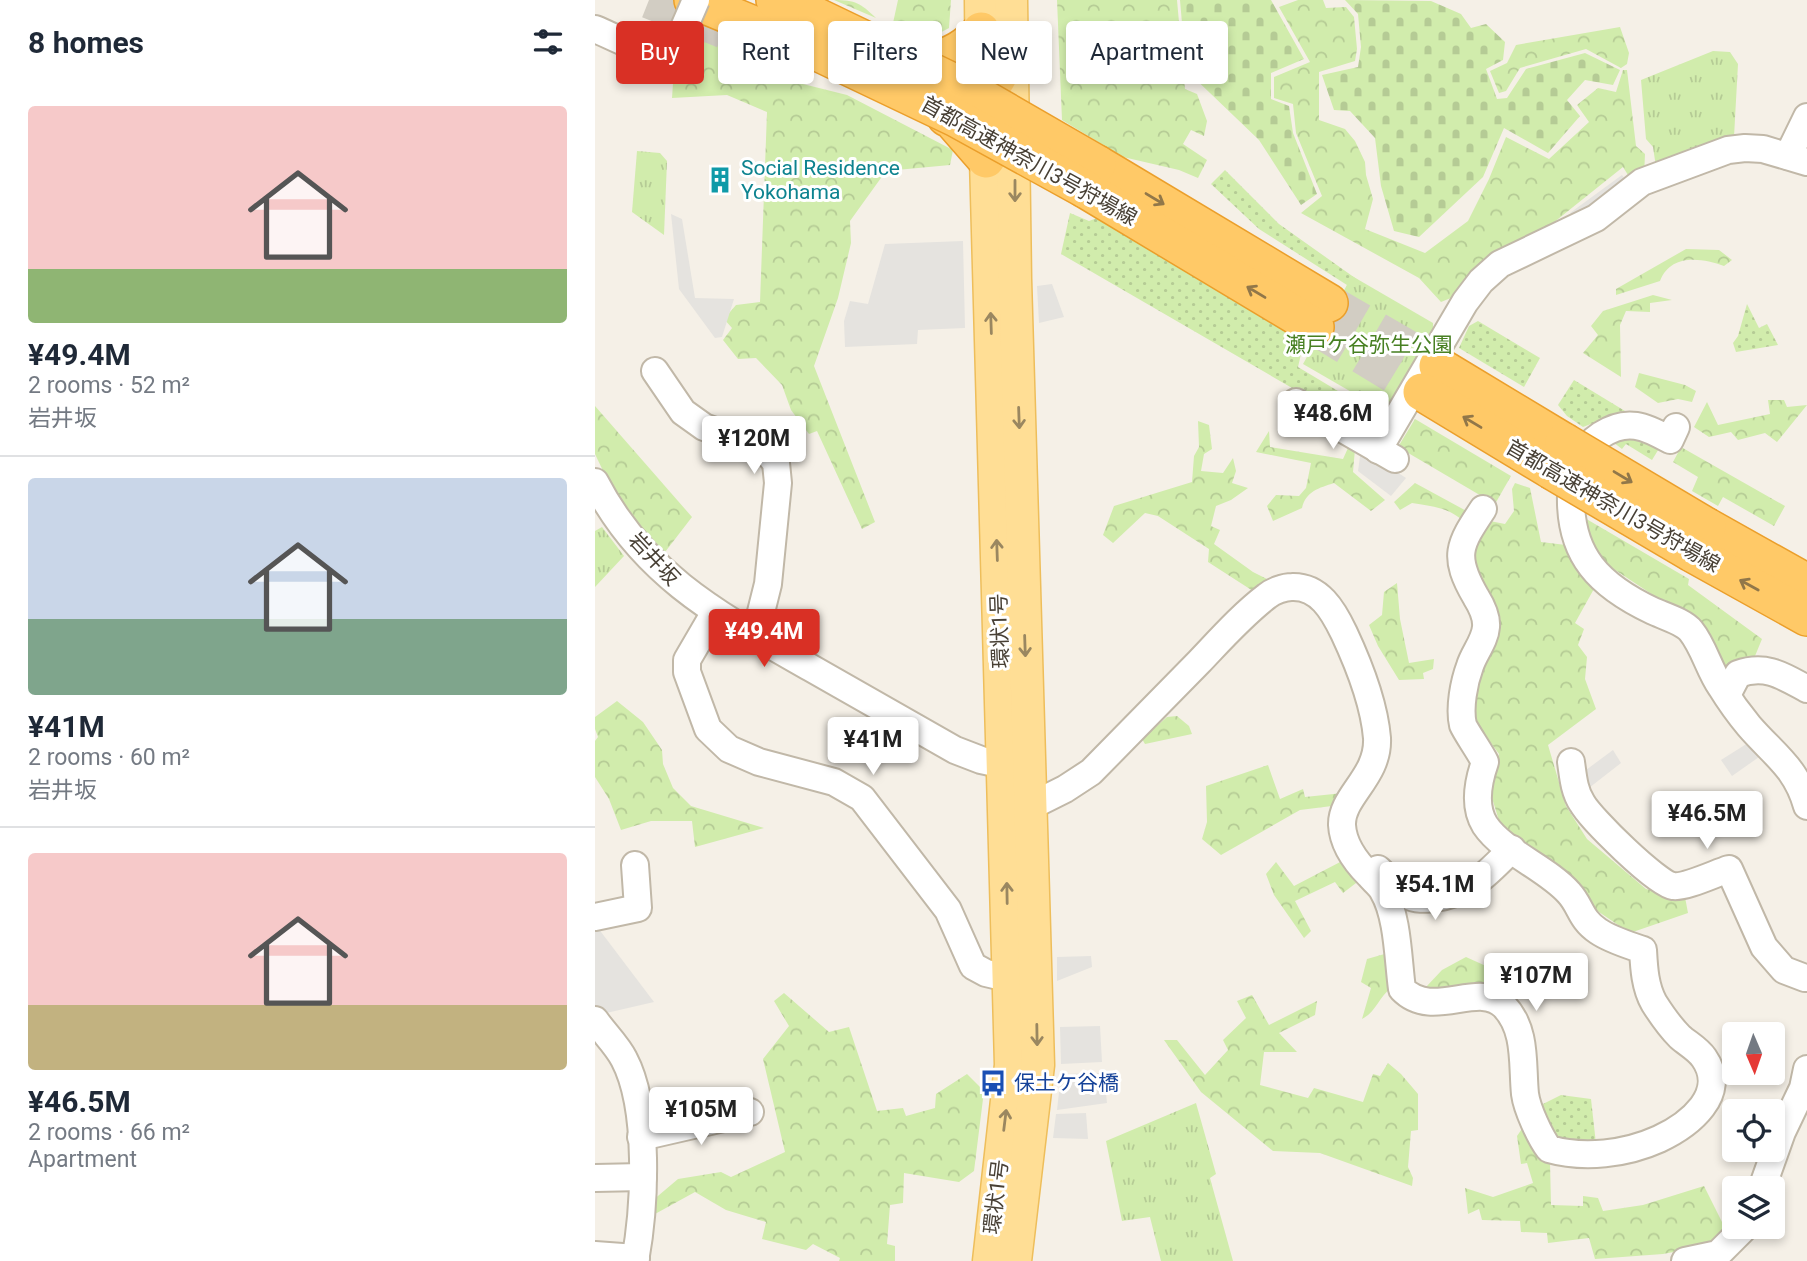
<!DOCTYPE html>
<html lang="en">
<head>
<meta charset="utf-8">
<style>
  :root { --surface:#fff; --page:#f2f2f3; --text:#1f2937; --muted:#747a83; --line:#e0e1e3; --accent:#d93025 }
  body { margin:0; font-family:Roboto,"Noto Sans JP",sans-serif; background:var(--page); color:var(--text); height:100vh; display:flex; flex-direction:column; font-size:26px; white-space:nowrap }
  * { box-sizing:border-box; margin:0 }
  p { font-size:23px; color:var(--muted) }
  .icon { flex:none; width:38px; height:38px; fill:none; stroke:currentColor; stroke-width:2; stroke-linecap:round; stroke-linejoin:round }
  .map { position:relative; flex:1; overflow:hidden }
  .side { display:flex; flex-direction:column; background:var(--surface); width:595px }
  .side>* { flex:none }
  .banner { position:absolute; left:21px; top:21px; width:665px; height:63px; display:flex; gap:14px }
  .needle { width:46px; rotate:178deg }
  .buttons { position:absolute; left:1127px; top:1022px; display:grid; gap:14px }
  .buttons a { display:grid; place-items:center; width:63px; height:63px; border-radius:7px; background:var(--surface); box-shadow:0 4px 10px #0003; font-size:35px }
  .price { position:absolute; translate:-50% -60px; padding:0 16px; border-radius:7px; background:#fff; color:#222; font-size:23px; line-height:46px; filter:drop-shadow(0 2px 4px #0008) }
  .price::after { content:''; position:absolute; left:50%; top:42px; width:21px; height:16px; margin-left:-10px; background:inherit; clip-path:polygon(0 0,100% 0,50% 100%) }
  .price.active { background:var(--accent); color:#fff }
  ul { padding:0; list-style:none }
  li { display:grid; align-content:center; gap:14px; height:371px; padding:0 28px }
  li+li { border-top:2px solid var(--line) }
  li span { display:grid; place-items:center; height:217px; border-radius:7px; color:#555 }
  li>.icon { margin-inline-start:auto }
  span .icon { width:126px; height:126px; fill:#fffc; stroke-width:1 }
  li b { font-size:30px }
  h2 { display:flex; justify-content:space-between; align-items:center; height:84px; padding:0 28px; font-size:30px }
  .chip { padding:0 24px; border-radius:7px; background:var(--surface); box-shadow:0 4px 10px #0003; font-size:24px; line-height:63px }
  .chip.active { background:var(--accent); color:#fff }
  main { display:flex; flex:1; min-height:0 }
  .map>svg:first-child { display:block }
</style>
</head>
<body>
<main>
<section class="side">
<h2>8 homes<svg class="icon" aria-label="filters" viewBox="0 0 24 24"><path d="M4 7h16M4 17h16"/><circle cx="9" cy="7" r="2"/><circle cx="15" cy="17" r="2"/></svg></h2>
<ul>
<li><span style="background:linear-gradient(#f6c9c9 75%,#8fb573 0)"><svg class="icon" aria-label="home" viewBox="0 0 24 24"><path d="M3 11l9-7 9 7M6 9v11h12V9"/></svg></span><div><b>¥49.4M</b><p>2 rooms · 52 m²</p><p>岩井坂</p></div></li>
<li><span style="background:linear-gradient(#c9d6e8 65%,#7fa58c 0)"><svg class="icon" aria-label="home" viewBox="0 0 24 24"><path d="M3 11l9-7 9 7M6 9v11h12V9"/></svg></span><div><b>¥41M</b><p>2 rooms · 60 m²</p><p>岩井坂</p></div></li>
<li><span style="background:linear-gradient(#f6c9c9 70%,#c2b280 0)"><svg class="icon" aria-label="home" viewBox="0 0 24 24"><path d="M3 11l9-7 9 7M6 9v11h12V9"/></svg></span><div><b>¥46.5M</b><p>2 rooms · 66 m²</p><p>Apartment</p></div></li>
</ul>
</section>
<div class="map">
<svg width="1212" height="1261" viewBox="0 0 1212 1261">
  <defs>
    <pattern id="grass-dots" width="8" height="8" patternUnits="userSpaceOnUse" patternTransform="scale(1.75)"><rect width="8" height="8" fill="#d1ecac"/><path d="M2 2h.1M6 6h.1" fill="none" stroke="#b5cb95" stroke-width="1.8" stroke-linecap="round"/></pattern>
    <pattern id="forest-crowns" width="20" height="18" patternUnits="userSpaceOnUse" patternTransform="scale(1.75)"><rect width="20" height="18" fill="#d1ecac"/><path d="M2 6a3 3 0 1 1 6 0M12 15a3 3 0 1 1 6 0" fill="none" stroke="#b5cb95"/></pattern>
    <pattern id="cemetery-stones" width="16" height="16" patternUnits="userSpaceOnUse" patternTransform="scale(1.75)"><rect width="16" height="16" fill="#d1ecac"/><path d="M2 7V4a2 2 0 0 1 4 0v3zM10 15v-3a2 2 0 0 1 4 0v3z" fill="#b5cb95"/></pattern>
    <pattern id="park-tufts" width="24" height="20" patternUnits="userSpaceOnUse" patternTransform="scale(1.75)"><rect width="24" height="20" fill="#d1ecac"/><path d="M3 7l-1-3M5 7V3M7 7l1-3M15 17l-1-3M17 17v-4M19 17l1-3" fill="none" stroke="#b5cb95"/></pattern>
  </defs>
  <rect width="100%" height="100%" fill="#f5f0e7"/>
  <g fill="url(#grass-dots)">
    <polygon points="630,170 684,224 777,290 746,300 752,285 664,229 616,184"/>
    <polygon points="475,213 494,221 502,218 709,341 703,367 748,394 739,409 723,403 466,254"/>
    <polygon points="1152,304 1164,328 1172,324 1183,345 1141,352 1138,343 1143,336"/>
    <polygon points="883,321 945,358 929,387 864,348 874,326"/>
    <polygon points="979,380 1030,411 988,427 972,416 963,405"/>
    <polygon points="1032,434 1065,447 1057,460 1031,444 1027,449 1014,439"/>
    <polygon points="966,1095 996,1099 1001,1144 956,1139 946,1105"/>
  </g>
  <g fill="url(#forest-crowns)">
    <path d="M239,0c22,0 26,3 42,18z"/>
    <polygon points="303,0 356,0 354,28 339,36 315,38 315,26 298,23"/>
    <polygon points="462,0 582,0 590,89 602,94 612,121 609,136 596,130 588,144 612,160 603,178 584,170 528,157 467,120"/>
    <polygon points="703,0 728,0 731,8 751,7 759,17 762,49 760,61 724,72 724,120 750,129 760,141 770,162 771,175 778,199 770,229 830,253 873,221 894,179 911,137 954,159 994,122 982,105 1003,88 1021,92 1028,70 1032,70 1041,146 1050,154 1049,177 1038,183 1028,167 873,291 846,302 824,278 706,213 727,196 701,133 698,104 679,98 679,77 715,62 684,7"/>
    <polygon points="1025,27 1034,53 1032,64 1026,68 991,49 925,68 911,91 904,93 895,71 912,63 921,45"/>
    <polygon points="105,37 171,66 188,79 252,95 358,150 355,165 291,171 255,221 256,243 243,298 219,366 280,522 267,529 222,431 214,434 196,410 187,385 161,358 143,359 128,340 137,328 129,319 141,305 165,302 172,112 132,95 77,98 79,68"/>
    <path d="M1091,249l33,1 13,10 -8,6c-22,-8 -53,-13 -64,15l-44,14v-6z"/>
    <polygon points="1058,295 1077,300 1055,303 1055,312 1031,311 1025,325 1026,377 988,353 1003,335 996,326 1008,311"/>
    <polygon points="1044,373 1090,385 1101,391 1097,402 1083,399 1063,403 1040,387"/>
    <polygon points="1173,400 1189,400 1192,407 1212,405 1182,442 1170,433 1143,440 1136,432 1114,437 1099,427 1112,402 1123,425 1175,414"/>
    <polygon points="0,406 97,517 67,556 22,500 0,454"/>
    <polygon points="820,419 916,476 900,504 803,447"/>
    <polygon points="603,421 614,425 617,449 609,454 606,471 628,473 638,458 641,471 637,483 653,488 636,500 621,506 616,526 625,530 619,544 658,572 672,579 658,591 613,562 614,549 563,516 550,513 518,543 508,535 519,506 597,482 599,456 604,447"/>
    <path d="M674,431l1,16 73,12 5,-11 7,1 -2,23 32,28 -14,11 -37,-28c-15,5 -28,8 -32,25l-29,13 -6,-15 9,-11 23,1 7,-8 5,-25 -55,-11z"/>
    <polygon points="1086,447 1190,506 1179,526 1128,497 1123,506 1097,491 1103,477 1078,462"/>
    <path d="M820,483l57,31 -6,9c-18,-16 -31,-16 -54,-20l-12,7 -6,-8z"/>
    <polygon points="920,483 935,488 946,542 971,545 1000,587 980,623 989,629 983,645 992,657 990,679 1001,709 953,745 971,806 992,839 1051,889 1090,897 1093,913 1035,933 995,906 980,880 905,824 894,788 904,754 878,719 875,688 889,653 873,566 890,520 910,524 919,511 917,489"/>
    <polygon points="988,517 1094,579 1093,585 1167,639 1160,656 1125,670 1105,626 1008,562 993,541"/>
    <polygon points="802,583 805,619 814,663 839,659 838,669 828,673 829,679 804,680 783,646 774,625 787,615 789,592"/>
    <polygon points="22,701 48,722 67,750 68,764 78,788 96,806 169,828 100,847 97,821 56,821 26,830 14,799 0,777 0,741 3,737 0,729 0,717"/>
    <polygon points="582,716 594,726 597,734 550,744 547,739 572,717"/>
    <polygon points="673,765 685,799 708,789 710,797 748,793 737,806 705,810 626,855 607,839 612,822 611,786"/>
    <polygon points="749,860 765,880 748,893 740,882 700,901 716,931 709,938 679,895 671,874 681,862 699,886"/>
    <path d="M793,953l3,35c-12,9 -15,24 -29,31l9,-31 -10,-6 6,-23z"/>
    <polygon points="871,957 902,971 918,990 911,999 835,996 831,987 847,970"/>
    <polygon points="189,993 234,1032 254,1027 282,1111 308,1108 311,1116 340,1108 341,1094 372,1074 389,1091 379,1171 364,1182 309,1173 308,1203 295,1205 292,1244 300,1246 300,1261 244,1261 245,1258 218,1244 211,1250 167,1239 171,1222 131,1210 100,1192 60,1214 57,1201 83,1179 126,1172 136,1177 190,1152 168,1059 194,1026 179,1001"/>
    <polygon points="657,995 674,1025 722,1001 720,1015 684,1033 702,1052 669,1052 665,1085 713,1098 719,1088 768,1102 778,1074 785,1076 793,1063 806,1074 823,1094 823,1130 816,1131 813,1167 818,1178 817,1186 725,1153 678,1151 606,1092 569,1040 582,1040 610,1075 633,1050 628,1040 651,1018 642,1001"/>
    <polygon points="931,1123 955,1162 956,1205 988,1206 988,1196 1003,1198 1008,1211 1048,1205 1109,1186 1131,1230 1110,1246 1068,1254 1000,1259 994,1238 953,1243 952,1233 926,1232 925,1221 887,1220 884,1209 873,1214 870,1188 898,1197 938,1183 932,1163 926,1164 922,1136"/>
  </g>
  <g fill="url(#cemetery-stones)">
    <polygon points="585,0 676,0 709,59 676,73 676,99 694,106 698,133 722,194 706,205 664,140 591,70"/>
    <polygon points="750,0 836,1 866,14 876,28 891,24 910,42 908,60 891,69 902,99 912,98 931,69 990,53 1025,70 1018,85 990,80 972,100 985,116 953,153 909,128 888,177 824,237 799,231 786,186 780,138 755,111 739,110 727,75 763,67 766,47 763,14"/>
  </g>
  <g fill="url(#park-tufts)">
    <polygon points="1118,51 1135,52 1143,64 1139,137 1061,167 1058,147 1051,139 1046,80"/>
    <polygon points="42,151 65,153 72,161 69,235 37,212"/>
    <polygon points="757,276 838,323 838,331 791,412 708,364"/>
    <polygon points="7,527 29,556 0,587 0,531"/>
    <polygon points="601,1103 621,1174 615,1178 638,1261 566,1261 555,1217 527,1221 511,1141"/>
  </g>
  <g fill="#e5e3df">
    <polygon points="1027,175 1035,186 983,224 975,213"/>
    <polygon points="76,214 87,219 100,298 139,299 127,337 120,338 84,289"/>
    <polygon points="368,241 370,328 323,330 322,344 250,347 249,321 255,301 273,304 290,244"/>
    <polygon points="457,284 469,317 444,323 442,286"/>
    <polygon points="766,449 811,478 796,496 763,471"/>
    <polygon points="1153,743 1164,757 1137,776 1126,760"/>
    <polygon points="1018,750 1026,763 990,791 987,773"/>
    <polygon points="0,924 59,1002 7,1014 0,1005"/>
    <polygon points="496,956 497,967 462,981 462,957"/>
    <polygon points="505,1026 507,1062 466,1064 465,1027"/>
    <polygon points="509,1073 512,1103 462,1110 466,1074"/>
    <polygon points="491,1113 493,1139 458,1138 461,1114"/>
  </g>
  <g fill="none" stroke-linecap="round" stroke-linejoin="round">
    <g stroke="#d2cdc3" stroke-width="37" stroke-dasharray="37 18" stroke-linecap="butt">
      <polyline points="54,0 129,30"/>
      <polyline points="734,303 843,366"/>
      <polyline points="720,327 827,392"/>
    </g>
    <g stroke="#c1b8a8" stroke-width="30">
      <g id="minor">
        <path d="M0,29c32,13 65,38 88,1"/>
        <polyline points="1193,156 1212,117"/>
        <polyline points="60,371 88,412 109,427 170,449 181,463 183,483 173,584 160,636"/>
        <polyline points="701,402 800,459"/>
        <path d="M1081,427l-6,13c-25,-14 -43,-22 -69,-5 -20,13 -29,37 -30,59 -2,62 29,92 82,117 11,5 31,11 38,20 13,16 18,39 30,56 8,13 18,27 28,39 25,29 47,41 58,80"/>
        <polyline points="783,450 870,302 886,281 905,264 1001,218 1047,182 1133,150 1150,148 1168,149 1212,162"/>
        <path d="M0,482c49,95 127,135 216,186 48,27 96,55 144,82l26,10 42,9"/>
        <polyline points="120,612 92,660 92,672 113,729 134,749 164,762 239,782 267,798 353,910 378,966 391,973 433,983"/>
        <path d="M1132,695l11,-21c28,-10 45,2 69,15"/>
        <path d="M976,762c2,14 3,29 11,41 9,16 75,81 91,83 12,2 43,-13 56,-17l35,78 20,23 21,8"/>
        <path d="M434,807l36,-18 26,-17c36,-37 72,-73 108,-110 21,-22 43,-47 68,-66 6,-5 17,-9 25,-9 27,-1 41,23 52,46 15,32 30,69 33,105 2,39 -36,58 -35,87 1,19 14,37 27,50 4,5 11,10 14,16 15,25 15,69 19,98 31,32 76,-9 102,17 23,24 18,58 21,88 2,15 15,43 24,55 35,10 77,5 110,-10 30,-14 70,-45 45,-81 -6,-9 -16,-14 -24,-21 -10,-10 -19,-23 -26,-34 -9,-16 -10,-35 -11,-53 -14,-5 -32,-10 -45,-19 -18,-12 -17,-25 -29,-38 -22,-25 -66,-41 -84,-68 -12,-19 -7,-43 0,-63 -5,-10 -19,-30 -22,-37 -4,-17 1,-43 7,-59 4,-13 15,-25 16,-39 1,-11 -5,-22 -10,-30 -24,-41 -17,-52 7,-88"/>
        <path d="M783,869c9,8 18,20 29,26 9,5 18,4 27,3 38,-5 52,-24 78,-49"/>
        <polyline points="0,917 43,908 40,865"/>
        <path d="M0,1020c9,13 22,25 29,39 26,49 21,148 11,202"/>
        <polyline points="46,1137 155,1112"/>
        <polyline points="0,1178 48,1177"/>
        <polyline points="1167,1188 1187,1132 1208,1088 1212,1069"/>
        <polyline points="0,1255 41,1258"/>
        <polyline points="1090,1261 1123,1254 1150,1227"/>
      </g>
    </g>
    <g stroke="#eebe5b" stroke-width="35">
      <g id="major">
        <polyline points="386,0 387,101 391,159 416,1065 394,1261"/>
        <polyline points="416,0 420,279 443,1065 420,1261"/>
      </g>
    </g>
    <g stroke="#eb9f2b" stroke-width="40">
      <g id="highway">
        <polyline points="98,0 212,47"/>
        <polyline points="180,0 222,17"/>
        <path d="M336,63c20,-8 37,-15 50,-32"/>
        <path d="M362,115c29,-6 42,-43 56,-66"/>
        <polyline points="351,117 357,120 391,159"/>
        <polyline points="502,164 734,303"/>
        <polyline points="490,189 720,327"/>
        <polyline points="843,366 969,442"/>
        <polyline points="827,392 956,470"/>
        <polyline points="1112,527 1212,583"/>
        <polyline points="1097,553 1212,617"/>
      </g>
    </g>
    <use href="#minor" stroke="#fff" stroke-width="26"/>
    <use href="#major" stroke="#ffde95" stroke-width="32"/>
    <use href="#highway" stroke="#ffc967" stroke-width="37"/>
    <g stroke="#c1b8a8" stroke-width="30" stroke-linecap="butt">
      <polyline id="minor-bridge" points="88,30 101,0"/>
    </g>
    <g stroke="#eb9f2b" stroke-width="40" stroke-linecap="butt">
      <g id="highway-bridge">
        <polyline points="222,17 372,89 502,164"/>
        <polyline points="212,47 361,118 490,189"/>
        <polyline points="969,442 1112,527"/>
        <polyline points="956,470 1097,553"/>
      </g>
    </g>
    <use href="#minor-bridge" stroke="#fff" stroke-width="26"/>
    <use href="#highway-bridge" stroke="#ffc967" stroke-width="37"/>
  </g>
  <defs><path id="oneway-shaft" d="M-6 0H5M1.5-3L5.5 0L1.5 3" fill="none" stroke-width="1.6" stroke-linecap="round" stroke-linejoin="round" transform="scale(1.75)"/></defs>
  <g stroke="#9a8760">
    <use href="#oneway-shaft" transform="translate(420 191) rotate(90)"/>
    <use href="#oneway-shaft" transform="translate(396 323) rotate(-92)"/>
    <use href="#oneway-shaft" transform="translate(424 418) rotate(88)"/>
    <use href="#oneway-shaft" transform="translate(402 550) rotate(-92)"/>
    <use href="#oneway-shaft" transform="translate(430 646) rotate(88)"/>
    <use href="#oneway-shaft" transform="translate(412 893) rotate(-91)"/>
    <use href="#oneway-shaft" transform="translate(442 1035) rotate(89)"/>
    <use href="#oneway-shaft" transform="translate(410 1120) rotate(-83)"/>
  </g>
  <g stroke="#917749">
    <use href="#oneway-shaft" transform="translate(560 199) rotate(31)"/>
    <use href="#oneway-shaft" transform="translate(661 292) rotate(-149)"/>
    <use href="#oneway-shaft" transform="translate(877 422) rotate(-149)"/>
    <use href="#oneway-shaft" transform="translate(1028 477) rotate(31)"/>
    <use href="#oneway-shaft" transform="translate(1154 585) rotate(-151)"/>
  </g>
  <defs>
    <g id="building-bare" transform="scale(2.1)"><path d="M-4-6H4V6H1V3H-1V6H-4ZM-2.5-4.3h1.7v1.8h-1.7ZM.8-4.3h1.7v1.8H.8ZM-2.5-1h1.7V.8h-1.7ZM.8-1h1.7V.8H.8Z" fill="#0f9aa8" stroke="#fff" stroke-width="2.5" paint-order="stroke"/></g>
    <g id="bus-bare" transform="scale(2.1)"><path d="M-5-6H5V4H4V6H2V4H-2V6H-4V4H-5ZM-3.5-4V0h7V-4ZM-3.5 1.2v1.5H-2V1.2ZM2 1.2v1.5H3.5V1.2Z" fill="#1a4fb4" stroke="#fff" stroke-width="2.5" paint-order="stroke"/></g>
  </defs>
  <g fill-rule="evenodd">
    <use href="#building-bare" x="125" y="180"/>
    <use href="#bus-bare" x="398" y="1083"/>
  </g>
  <g text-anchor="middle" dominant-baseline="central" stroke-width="6" stroke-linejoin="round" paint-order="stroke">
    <g font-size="21" fill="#484035" stroke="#fff">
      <text transform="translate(434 161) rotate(29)">首都高速神奈川3号狩場線</text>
      <text transform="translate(1018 506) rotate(30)">首都高速神奈川3号狩場線</text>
      <text transform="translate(59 559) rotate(47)">岩井坂</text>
      <text transform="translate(405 631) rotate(-92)">環状1号</text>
      <text transform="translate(401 1197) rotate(-83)">環状1号</text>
    </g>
    <g font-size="21" fill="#0d838f" stroke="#fff" text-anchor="start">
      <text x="146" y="168">Social Residence<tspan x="146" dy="24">Yokohama</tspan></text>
    </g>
    <g font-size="21" fill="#488023" stroke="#fff">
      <text x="774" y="345">瀬戸ケ谷弥生公園</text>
    </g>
    <g font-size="21" fill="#164399" stroke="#fff" text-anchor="start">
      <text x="419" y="1083">保土ケ谷橋</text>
    </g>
  </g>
</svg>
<div class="buttons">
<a><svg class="needle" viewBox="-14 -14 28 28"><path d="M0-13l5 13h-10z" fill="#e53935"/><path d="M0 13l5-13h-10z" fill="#747a83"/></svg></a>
<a><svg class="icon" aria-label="locate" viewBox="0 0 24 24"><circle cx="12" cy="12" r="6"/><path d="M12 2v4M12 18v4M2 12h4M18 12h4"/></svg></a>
<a><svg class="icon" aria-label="layers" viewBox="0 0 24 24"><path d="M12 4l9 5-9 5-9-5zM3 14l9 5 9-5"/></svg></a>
</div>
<b class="price" style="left:738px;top:451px">¥48.6M</b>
<b class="price" style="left:159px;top:476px">¥120M</b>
<b class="price active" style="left:169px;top:669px">¥49.4M</b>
<b class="price" style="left:278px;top:777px">¥41M</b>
<b class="price" style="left:1112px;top:851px">¥46.5M</b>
<b class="price" style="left:840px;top:922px">¥54.1M</b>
<b class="price" style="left:941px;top:1013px">¥107M</b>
<b class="price" style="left:106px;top:1147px">¥105M</b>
<div class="banner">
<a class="chip active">Buy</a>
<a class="chip">Rent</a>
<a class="chip">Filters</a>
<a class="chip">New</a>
<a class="chip">Apartment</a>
</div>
</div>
</main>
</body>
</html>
